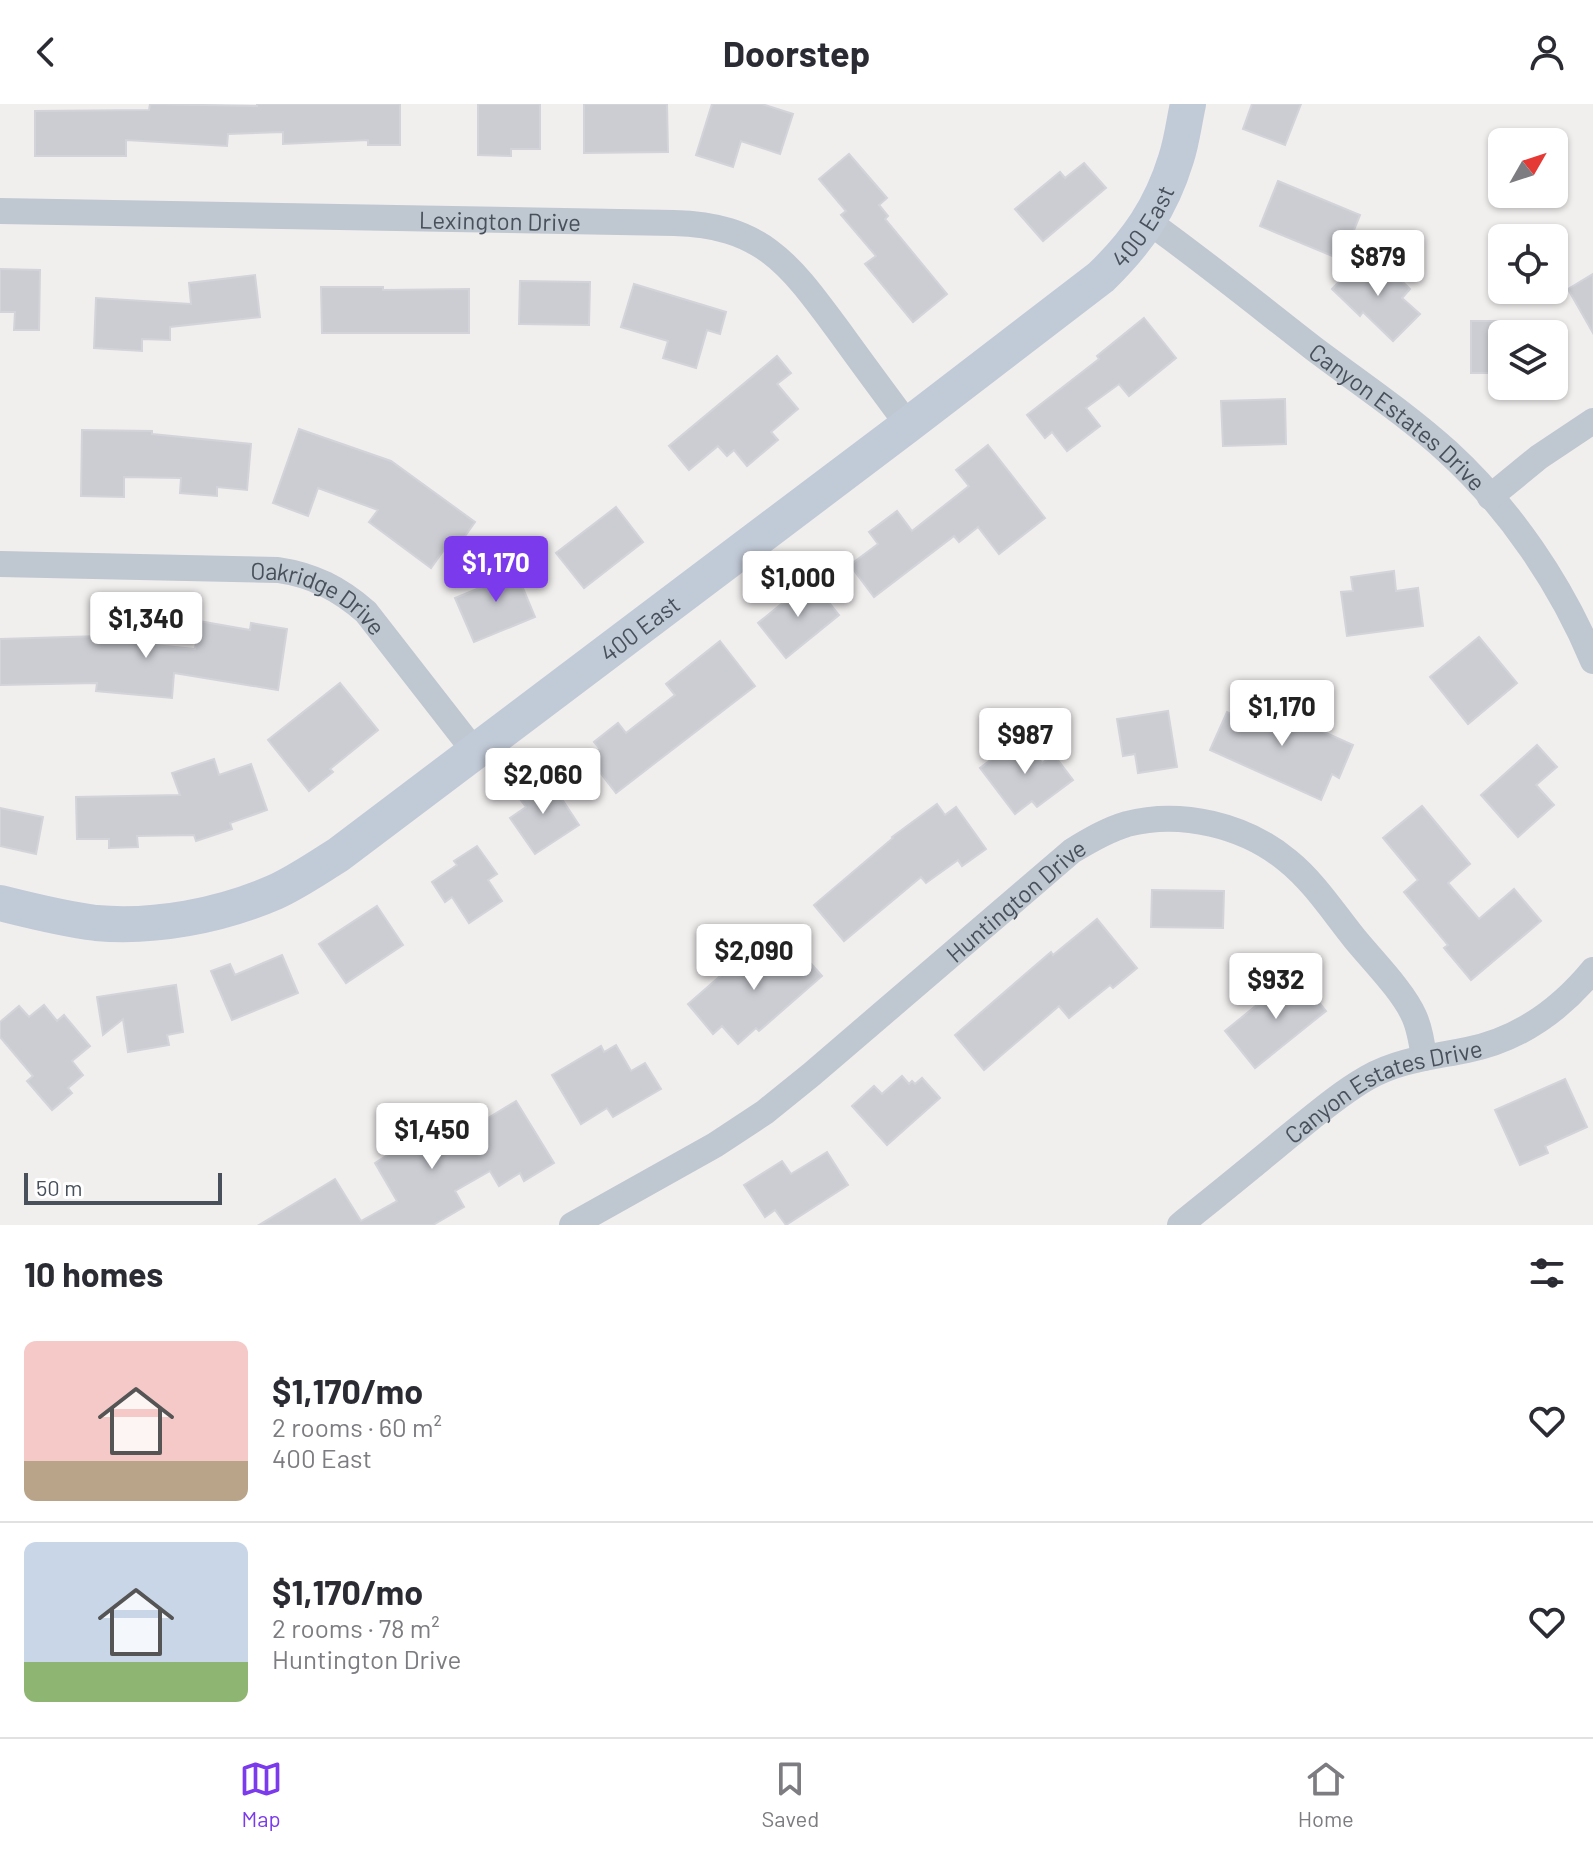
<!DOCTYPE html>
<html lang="en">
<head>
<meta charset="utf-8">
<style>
  :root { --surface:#fff; --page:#f2f2f3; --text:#2b2b33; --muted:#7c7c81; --line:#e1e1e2; --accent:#7c3aed }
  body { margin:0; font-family:Barlow,sans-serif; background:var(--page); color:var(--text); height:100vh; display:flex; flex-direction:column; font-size:30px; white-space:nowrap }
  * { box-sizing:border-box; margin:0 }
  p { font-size:26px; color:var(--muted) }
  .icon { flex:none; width:44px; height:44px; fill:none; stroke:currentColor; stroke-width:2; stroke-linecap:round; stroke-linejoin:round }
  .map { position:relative; height:1121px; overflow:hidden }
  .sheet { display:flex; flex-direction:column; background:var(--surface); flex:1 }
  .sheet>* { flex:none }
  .needle { width:52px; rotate:51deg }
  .buttons { position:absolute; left:1488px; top:24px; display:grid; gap:16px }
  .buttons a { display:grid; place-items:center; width:80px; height:80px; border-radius:12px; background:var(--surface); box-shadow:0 2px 6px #0004; font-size:40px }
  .scale { position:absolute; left:24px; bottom:20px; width:198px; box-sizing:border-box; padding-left:8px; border:4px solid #47505b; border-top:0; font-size:22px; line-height:28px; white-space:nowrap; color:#47505b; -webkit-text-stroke:6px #fff; paint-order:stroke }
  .price { position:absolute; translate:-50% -68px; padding:0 18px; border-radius:8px; background:#fff; color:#222; font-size:26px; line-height:52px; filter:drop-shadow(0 2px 4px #0008) }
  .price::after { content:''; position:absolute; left:50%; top:48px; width:24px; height:18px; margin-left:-12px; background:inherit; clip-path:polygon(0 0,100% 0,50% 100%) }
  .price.selected { background:var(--accent); color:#fff }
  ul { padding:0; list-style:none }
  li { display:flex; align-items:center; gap:24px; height:200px; padding:0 24px }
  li+li { border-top:2px solid var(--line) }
  li span { display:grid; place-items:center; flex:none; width:224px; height:160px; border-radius:12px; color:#555 }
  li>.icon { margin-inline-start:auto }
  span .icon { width:96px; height:96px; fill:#fffc; stroke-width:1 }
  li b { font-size:34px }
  h2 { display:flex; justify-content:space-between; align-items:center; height:96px; padding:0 24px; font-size:34px }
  header { display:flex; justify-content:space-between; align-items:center; height:104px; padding:0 24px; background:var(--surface); font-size:36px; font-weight:700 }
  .menu { display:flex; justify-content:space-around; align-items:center; height:112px; border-top:2px solid var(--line); background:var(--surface); font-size:22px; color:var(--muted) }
  .menu a { display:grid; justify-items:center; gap:4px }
  .menu .selected { color:var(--accent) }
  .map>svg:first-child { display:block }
</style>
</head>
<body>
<header><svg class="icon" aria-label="back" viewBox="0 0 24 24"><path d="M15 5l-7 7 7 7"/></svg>Doorstep<svg class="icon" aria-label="person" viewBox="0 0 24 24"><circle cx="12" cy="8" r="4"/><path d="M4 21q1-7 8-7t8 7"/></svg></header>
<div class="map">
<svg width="1593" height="1121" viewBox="0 0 1593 1121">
  <rect width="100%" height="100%" fill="#f1eeee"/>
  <g fill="#cbcdd3" stroke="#d2d4d9" stroke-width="2">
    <polygon points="150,0 257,2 257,0 400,0 400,41 368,41 368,36 283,40 283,28 228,30 227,42 126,36 126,52 35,52 35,7 149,6"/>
    <polygon points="478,0 540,0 540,45 511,45 511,52 478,51"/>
    <polygon points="584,0 667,0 668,48 584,49"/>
    <polygon points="712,0 762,0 793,10 780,50 741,37 733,63 696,51"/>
    <polygon points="1252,0 1301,0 1285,41 1243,25"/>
    <polygon points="849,50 887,94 879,101 888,112 885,115 947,190 913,218 865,160 876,152 841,111 846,107 819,75"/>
    <polygon points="1084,59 1106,84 1043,137 1015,105 1060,68 1065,74"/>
    <polygon points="1278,77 1360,111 1342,156 1260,122"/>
    <polygon points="1361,155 1375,170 1384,160 1410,185 1402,194 1420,210 1393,237 1363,208 1360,212 1332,185"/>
    <polygon points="0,165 40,166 39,226 14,226 15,208 0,208"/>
    <polygon points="1593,170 1593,229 1568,185"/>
    <polygon points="255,171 260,213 170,223 170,236 142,235 142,247 94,244 96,194 191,200 189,179"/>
    <polygon points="520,177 590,178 589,221 519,220"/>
    <polygon points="634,180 726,208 720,230 707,226 696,264 663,254 668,237 621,223"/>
    <polygon points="321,183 383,183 383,186 469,185 469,229 322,229"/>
    <polygon points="1144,214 1176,254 1129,292 1119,280 1086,304 1100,322 1067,347 1052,328 1045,334 1027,311 1099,255 1097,252"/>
    <rect x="1471" y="217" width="31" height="52"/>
    <polygon points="777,252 791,269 777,280 798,305 771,328 778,336 747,362 734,346 727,352 718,342 689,366 669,342"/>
    <polygon points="1285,295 1286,340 1223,342 1221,297"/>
    <polygon points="299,325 391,357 475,418 453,449 446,443 431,464 369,418 378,406 318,384 308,412 273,399"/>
    <polygon points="82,326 152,327 152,330 251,340 247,386 217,383 217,392 180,389 181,374 124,373 124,393 81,392"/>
    <polygon points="988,341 1045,414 999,450 978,423 959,438 954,432 874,493 850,461 878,440 869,428 897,407 912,427 969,382 956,366"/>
    <polygon points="616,403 643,438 584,484 556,449"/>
    <polygon points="512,458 535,513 474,538 455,494 494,478 483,470"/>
    <polygon points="1394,467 1396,487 1418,484 1423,522 1347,532 1341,488 1353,487 1351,473"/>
    <polygon points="811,476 839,511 786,554 758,519"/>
    <polygon points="199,517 250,526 251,519 287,525 278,586 174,569 172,594 96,587 97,579 0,581 0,535 101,532 101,524 136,527 135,539 195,545"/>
    <polygon points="1479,533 1517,579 1468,620 1430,573"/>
    <polygon points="720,537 755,582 616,689 589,654 600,645 594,638 618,619 626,629 675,591 666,580"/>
    <polygon points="340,579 378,626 330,665 333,668 309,687 268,636"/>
    <polygon points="1244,592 1353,641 1339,674 1332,670 1321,696 1210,646 1227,608 1235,612"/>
    <polygon points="1168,607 1177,663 1138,669 1135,650 1123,652 1117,615"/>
    <polygon points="1022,632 1042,659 1054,651 1073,676 1037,703 1032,697 1015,710 980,664"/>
    <polygon points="1537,641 1557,663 1536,681 1554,701 1518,733 1481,691"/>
    <polygon points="214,655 219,671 251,660 267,706 230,719 232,725 196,737 194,731 137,732 138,743 109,744 109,735 77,735 76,693 180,691 172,669"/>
    <polygon points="546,671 579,721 535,750 510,714 526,703 517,691"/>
    <polygon points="937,700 945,711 956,703 986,745 962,762 958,756 926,779 921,773 844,837 814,801 893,734 892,733"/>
    <polygon points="1422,702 1470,760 1448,779 1479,815 1514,785 1541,817 1471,876 1444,844 1448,841 1404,788 1418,776 1383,734"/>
    <polygon points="0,704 43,713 36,750 0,742"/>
    <polygon points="477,742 497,770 488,776 502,797 469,819 452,793 445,798 432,778 457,761 454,757"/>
    <polygon points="1152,786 1224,787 1223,824 1151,823"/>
    <polygon points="377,802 403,841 346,879 319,840"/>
    <polygon points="1097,815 1137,864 1113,884 1110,881 1069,914 1059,902 984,966 955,931 1030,866 1051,848 1053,851"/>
    <polygon points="757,840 777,862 797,844 822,872 759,927 756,924 738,940 722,922 713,930 688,900"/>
    <polygon points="282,851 298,889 232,916 211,867 230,860 235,871"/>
    <polygon points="1296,869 1326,907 1255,964 1225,927"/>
    <polygon points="176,881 183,928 167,931 169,941 128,948 123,915 103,931 97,893"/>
    <polygon points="44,901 57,917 64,911 90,942 72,957 83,971 68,984 72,989 52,1006 27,977 33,972 0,933 0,918 19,902 29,913"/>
    <polygon points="616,941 631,967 645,959 661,985 613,1013 607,1004 581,1020 552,971 601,942 604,948"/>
    <polygon points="902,972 909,980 912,977 915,980 922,974 940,994 887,1041 852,1002 874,982 882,990"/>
    <polygon points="1565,975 1587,1023 1545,1042 1548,1049 1520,1061 1495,1006"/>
    <polygon points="516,997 554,1059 524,1077 520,1069 499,1082 490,1067 455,1087 464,1103 433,1121 259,1121 335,1075 361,1117 397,1097 375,1059 389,1050 381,1036 419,1013 425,1023 438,1016 447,1031 479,1011 483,1017"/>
    <polygon points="827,1048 848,1081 786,1121 775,1106 765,1113 744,1081 782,1057 791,1070"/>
  </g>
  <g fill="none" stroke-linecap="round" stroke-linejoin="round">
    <g stroke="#bfc7d0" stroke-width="26">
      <path id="s1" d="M0,107l674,12c89,2 116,42 165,108 23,32 46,63 69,94"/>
      <path id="s2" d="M1149,118c56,40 110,84 164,126 45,34 93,66 135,104 62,57 113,132 145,209"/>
      <polyline points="1490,393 1539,353 1593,317"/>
      <path id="s3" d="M0,460l278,6c35,5 62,19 88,42l109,140"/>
      <path id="s4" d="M572,1121l143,-80 50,-33 47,-38 260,-223c18,-11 35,-21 55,-27 54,-14 118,1 161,37 26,21 46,52 67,78 18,22 48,52 59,77 6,13 8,28 10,42"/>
      <path id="s5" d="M1180,1121c37,-30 73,-59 109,-89 25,-20 50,-42 78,-58 31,-18 66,-21 100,-28 51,-10 93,-40 126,-80"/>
    </g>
    <path stroke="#c1cad7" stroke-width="36" id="s6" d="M0,799c32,8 63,16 96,20 59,5 124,-7 179,-31 22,-10 42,-24 63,-37l570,-430 193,-148c36,-35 60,-69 75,-118 6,-18 8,-37 12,-55"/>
  </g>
  <g text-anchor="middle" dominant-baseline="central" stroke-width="7" stroke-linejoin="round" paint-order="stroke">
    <g font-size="24" fill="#47505b" stroke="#fff">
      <text stroke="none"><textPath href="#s1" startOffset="500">Lexington Drive</textPath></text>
      <text stroke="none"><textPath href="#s6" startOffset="1378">400 East</textPath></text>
      <text stroke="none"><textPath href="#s2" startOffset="316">Canyon Estates Drive</textPath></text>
      <text stroke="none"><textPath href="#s3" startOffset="326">Oakridge Drive</textPath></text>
      <text stroke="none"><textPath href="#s6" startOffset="732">400 East</textPath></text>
      <text stroke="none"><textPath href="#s4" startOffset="552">Huntington Drive</textPath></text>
      <text stroke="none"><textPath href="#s5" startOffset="248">Canyon Estates Drive</textPath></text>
    </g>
  </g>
</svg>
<div class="buttons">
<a><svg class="needle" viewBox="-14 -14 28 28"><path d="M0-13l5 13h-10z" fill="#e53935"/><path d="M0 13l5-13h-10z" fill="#7c7c81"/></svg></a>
<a><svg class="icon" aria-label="locate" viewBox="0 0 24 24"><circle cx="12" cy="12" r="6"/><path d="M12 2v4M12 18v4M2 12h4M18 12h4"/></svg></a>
<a><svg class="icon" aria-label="layers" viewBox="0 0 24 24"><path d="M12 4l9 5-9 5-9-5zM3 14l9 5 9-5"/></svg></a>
</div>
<div class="scale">50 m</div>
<b class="price" style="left:1378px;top:194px">$879</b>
<b class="price selected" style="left:496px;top:500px">$1,170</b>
<b class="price" style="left:798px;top:515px">$1,000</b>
<b class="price" style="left:146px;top:556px">$1,340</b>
<b class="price" style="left:1282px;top:644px">$1,170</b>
<b class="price" style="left:1025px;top:672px">$987</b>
<b class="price" style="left:543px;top:712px">$2,060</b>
<b class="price" style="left:754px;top:888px">$2,090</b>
<b class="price" style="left:1276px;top:917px">$932</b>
<b class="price" style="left:432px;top:1067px">$1,450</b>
</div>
<section class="sheet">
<h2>10 homes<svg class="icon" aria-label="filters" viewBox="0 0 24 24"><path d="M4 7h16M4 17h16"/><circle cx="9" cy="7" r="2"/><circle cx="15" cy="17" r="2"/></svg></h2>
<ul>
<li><span style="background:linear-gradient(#f6c9c9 75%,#b9a48a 0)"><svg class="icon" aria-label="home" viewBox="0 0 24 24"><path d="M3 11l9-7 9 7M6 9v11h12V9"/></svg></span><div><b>$1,170/mo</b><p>2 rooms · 60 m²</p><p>400 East</p></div><svg class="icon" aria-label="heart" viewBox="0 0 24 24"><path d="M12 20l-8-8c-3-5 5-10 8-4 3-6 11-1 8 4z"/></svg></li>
<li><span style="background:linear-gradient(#c9d6e8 75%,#8fb573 0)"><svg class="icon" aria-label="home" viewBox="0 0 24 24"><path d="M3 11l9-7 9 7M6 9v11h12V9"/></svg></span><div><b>$1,170/mo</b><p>2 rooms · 78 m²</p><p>Huntington Drive</p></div><svg class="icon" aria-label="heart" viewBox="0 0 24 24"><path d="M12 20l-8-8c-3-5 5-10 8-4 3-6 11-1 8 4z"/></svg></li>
</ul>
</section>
<nav class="menu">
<a class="selected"><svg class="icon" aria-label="map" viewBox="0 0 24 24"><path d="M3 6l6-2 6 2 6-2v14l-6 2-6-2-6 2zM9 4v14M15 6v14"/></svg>Map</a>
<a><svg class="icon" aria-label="saved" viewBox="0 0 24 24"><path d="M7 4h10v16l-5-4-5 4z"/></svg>Saved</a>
<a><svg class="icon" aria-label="home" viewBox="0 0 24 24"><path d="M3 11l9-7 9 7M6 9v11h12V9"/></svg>Home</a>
</nav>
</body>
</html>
